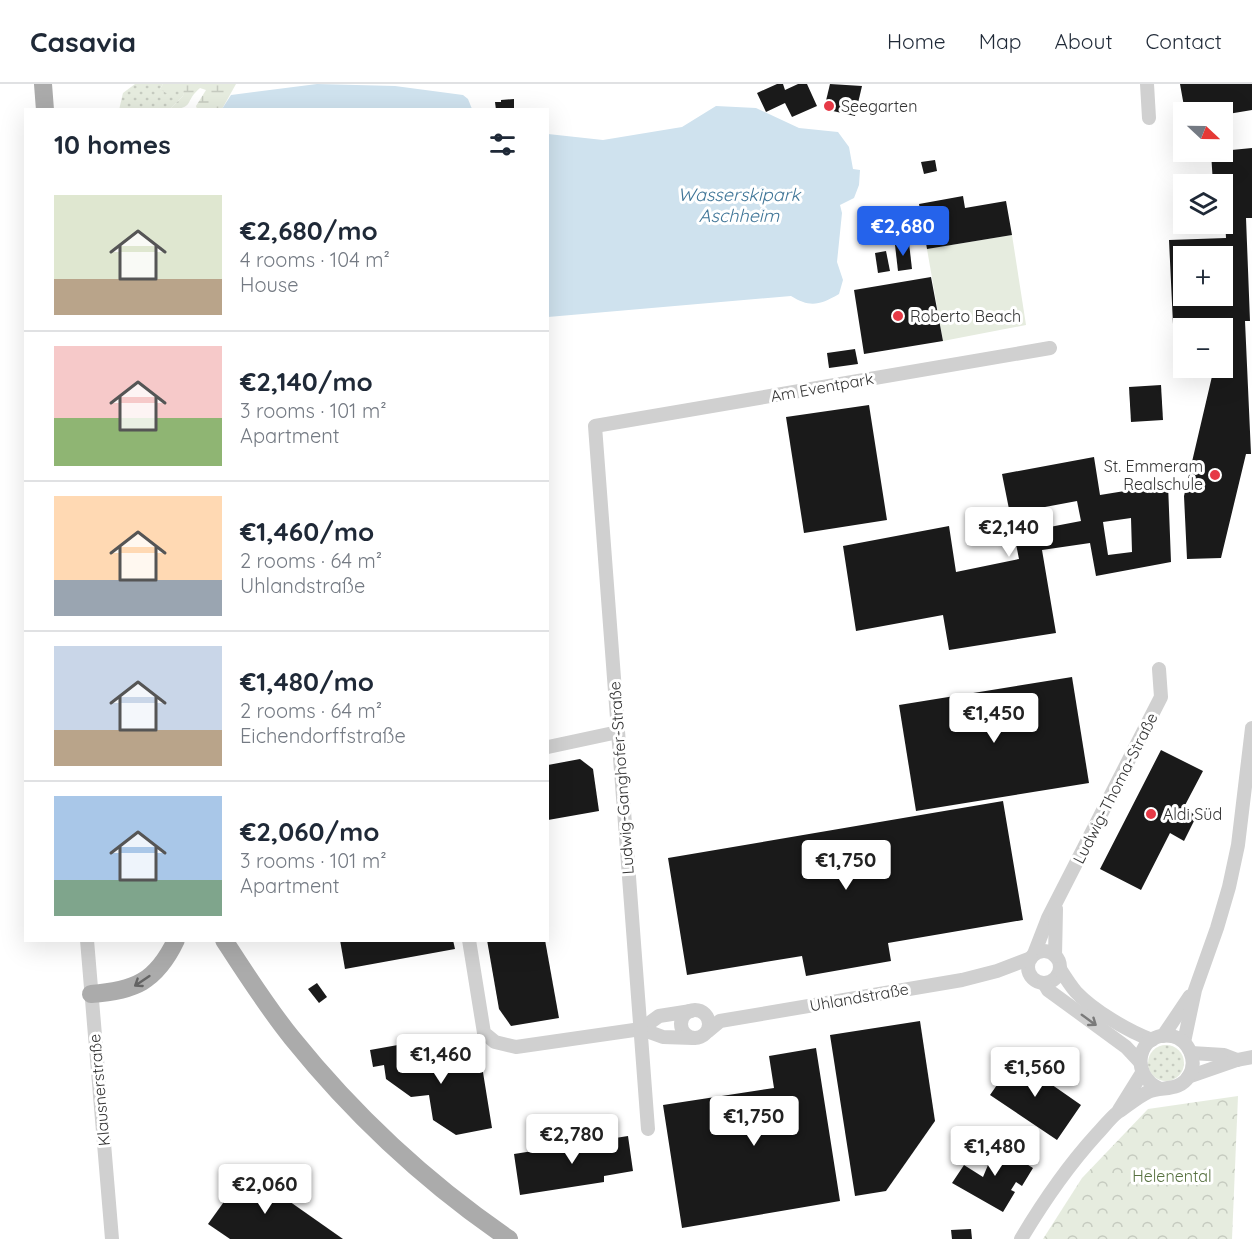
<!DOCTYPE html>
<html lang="en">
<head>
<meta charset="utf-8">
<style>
  :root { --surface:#fff; --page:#f6f6f7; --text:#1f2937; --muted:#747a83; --line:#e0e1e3; --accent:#2563eb }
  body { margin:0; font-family:Quicksand,sans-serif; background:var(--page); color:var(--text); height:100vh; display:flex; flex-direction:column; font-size:22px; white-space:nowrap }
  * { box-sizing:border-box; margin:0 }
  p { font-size:20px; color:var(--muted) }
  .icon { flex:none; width:33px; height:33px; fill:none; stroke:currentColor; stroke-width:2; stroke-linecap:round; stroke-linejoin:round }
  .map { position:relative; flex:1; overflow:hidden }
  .sheet { position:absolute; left:24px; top:24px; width:525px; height:834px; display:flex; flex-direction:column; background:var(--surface); border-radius:0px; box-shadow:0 6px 24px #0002 }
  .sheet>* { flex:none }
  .needle { width:39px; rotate:112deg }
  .fabs { position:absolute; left:1173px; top:18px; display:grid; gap:12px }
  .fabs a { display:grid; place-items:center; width:60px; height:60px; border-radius:0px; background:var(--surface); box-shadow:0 6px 24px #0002; font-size:30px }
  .price { position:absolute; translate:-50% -51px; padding:0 14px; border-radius:6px; background:#fff; color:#222; font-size:20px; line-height:39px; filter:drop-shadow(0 2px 3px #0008) }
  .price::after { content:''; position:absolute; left:50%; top:36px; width:18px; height:14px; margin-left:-9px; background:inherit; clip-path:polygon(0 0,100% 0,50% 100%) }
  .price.active { background:var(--accent); color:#fff }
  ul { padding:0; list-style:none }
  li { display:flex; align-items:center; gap:18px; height:150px; padding:0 30px }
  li+li { border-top:2px solid var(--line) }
  li span { display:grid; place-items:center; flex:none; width:168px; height:120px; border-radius:0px; color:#555 }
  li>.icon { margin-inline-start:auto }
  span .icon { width:72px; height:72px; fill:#fffc; stroke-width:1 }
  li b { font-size:26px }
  h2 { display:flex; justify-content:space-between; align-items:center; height:72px; padding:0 30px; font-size:26px }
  header { display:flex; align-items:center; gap:36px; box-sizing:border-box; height:84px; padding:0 30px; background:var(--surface); border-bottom:2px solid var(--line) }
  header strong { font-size:28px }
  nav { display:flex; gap:33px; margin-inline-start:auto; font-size:21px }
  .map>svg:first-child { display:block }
</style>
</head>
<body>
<header>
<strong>Casavia</strong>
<nav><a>Home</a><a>Map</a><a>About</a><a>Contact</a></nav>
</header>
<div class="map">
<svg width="1252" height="1155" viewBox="0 0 1252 1155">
  <defs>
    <pattern id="grass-dots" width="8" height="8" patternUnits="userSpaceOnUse" patternTransform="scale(1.5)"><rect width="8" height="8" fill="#e6ecdf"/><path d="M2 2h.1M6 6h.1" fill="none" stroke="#c6cbc0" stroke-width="1.8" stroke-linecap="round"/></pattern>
    <pattern id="forest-crowns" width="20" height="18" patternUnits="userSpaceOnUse" patternTransform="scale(1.5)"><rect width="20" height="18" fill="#e6ecdf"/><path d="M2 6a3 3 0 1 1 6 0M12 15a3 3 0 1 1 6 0" fill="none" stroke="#c6cbc0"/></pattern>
    <pattern id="wetland-marsh" width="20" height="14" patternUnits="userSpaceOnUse" patternTransform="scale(1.5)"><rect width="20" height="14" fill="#e6ecdf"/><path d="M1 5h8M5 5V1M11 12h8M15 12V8" fill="none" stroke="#c6cbc0"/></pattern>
  </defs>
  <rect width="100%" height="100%" fill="#fff"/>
  <g fill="url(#grass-dots)">
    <polygon points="135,0 163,0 160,5 185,5 183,12 170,25 164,24 162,26 119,26 123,9"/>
    <circle cx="1166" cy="979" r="18"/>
  </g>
  <polygon fill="url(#forest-crowns)" points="1238,1012 1232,1155 1043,1155 1082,1094 1148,1025"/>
  <path fill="url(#wetland-marsh)" d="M163,0h73l-14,25h-25l-1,-3 10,-16 -6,-2c-16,13 -5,21 -30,21l13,-13 1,-7 -18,4 -6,-4z"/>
  <polygon fill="#e6ecdf" points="1012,151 1026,241 943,257 927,165"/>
  <g fill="#cfe2ee">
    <polygon points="317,0 395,2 463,11 468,15 472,25 222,25 231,11"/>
    <path d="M716,22l40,2 43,20 39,4 11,15 4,22 7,1 -1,15 -5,13 -14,7 2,8 -5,49 6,18 -4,14c-19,11 -29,14 -48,2l-243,21v-183l55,6 79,-13z"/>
  </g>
  <g fill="#1a1a1a" fill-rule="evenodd">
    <polygon points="777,0 783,0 785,6 798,0 807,0 817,22 792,33 785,19 766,28 757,9"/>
    <polygon points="830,0 862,2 855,32 824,25"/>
    <polygon points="1180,0 1252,0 1252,26 1222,31 1222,28 1185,28"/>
    <polygon points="514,15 514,26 496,26 495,18 501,18 501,16"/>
    <path d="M1252,64v70h-6l4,103h-5l6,133h-5l-25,104 -34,1 -3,-63 29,-124 15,-1 -2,-49 -53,2 -4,-84 57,-2 -1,-19h-3v-35h-9l-2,-32zM1184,172h38v40h-38z"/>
    <polygon points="935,76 937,87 924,90 921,78"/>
    <polygon points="963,112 965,124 1006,117 1012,151 927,165 919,120"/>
    <polygon points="909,159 912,185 898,187 895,161"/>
    <polygon points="886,167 890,187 878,189 875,169"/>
    <polygon points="931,193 943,257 864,270 854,206"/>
    <polygon points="855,265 858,280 829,284 827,269"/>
    <polygon points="1161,301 1163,336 1131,338 1129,303"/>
    <polygon points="869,321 887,436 804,449 786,333"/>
    <path d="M1094,373l6,38 68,-11 3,78 -75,14 -6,-33 -48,7 14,83 -107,17 -6,-35 -87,16 -13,-85 106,-20 7,46 63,-13 -17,-85zM1077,417l4,20 -47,9 -5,-20zM1131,434l1,34 -24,3 -5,-33z"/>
    <polygon points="1072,593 1089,699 916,727 899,621"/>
    <polygon points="1161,666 1203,687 1183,725 1197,731 1184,757 1170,749 1141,806 1100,785"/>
    <polygon points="580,675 593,685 599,727 548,736 548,681"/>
    <polygon points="1003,717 1023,836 888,859 891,877 806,892 802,872 687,891 668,774"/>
    <polygon points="340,856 453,856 455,865 345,885"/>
    <polygon points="487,856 545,856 559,934 511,942 499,925"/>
    <polygon points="317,899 327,913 319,919 308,905"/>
    <polygon points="920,937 935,1037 886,1107 855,1112 830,951"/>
    <polygon points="409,959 412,973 466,963 468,978 481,976 492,1044 456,1051 433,1036 429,1011 411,1013 386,995 384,981 373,983 370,966"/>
    <polygon points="816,964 840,1117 682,1144 663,1021 774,1004 769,972"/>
    <polygon points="1021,971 1041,986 1038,991 1081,1021 1057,1056 990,1011 1015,975 1017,977"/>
    <polygon points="628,1052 633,1087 604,1092 604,1098 520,1111 514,1070"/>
    <polygon points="990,1057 1033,1084 1022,1102 1016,1098 1011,1106 1015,1108 1003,1128 952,1099 964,1081 983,1093 988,1081 979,1075"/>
    <polygon points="246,1087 343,1155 230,1155 208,1140"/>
    <polygon points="971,1145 972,1155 952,1155 951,1146"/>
  </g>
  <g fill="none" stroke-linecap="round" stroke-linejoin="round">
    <g stroke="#d0d0d0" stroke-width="14">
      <polyline points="1147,0 1149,34"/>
      <polyline points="548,663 618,648"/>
      <polyline points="87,856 112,1155"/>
      <polyline points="469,856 484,949 495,958 516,963 641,945 659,932 691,927"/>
      <circle cx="1044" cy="883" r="16"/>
      <polyline points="1034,870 1048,834 1161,613 1159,585"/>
      <polyline points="1055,872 1056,825"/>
      <path d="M1060,885c5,8 10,16 16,23 18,19 52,39 76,48"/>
      <polyline points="1044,899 1048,906 1126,963 1140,978"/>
      <circle cx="695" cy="940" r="14"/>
      <polyline points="641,945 663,953 693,954"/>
      <polyline points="708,947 720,937 962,896 997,887 1031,874"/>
      <polyline points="1163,952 1190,912"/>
      <polyline points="1184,958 1195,906 1217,844 1229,803 1238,761 1252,644"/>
      <polyline points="1191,969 1224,971 1237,976"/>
      <polyline points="1188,993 1237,976 1252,973"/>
      <polyline points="1119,1026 1142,989"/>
      <polyline points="648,1045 595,342 1050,264"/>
      <path d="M1021,1155c22,-37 46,-72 75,-104 7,-7 14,-17 22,-23 9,-6 21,-16 30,-20 15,-6 31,0 41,-16 9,-15 0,-36 -17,-40 -34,-6 -44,39 -12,53"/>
    </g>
    <g stroke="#ababab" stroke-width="18">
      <polyline points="43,0 45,26"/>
      <path d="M224,856c22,34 43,67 68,98 62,77 135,145 217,201"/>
      <path d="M91,910c43,-3 65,-12 85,-54"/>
    </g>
  </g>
  <defs><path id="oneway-shaft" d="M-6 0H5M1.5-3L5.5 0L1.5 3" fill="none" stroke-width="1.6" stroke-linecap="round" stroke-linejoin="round" transform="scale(1.5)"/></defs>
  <use stroke="#636363" href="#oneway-shaft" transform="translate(142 897) rotate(146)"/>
  <use stroke="#7a7a7a" href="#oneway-shaft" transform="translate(1089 936) rotate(36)"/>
  <g fill="#e63946" stroke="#fff" stroke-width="2">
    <circle cx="829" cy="22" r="6"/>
    <circle cx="898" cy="232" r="6"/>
    <circle cx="1215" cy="391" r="6"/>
    <circle cx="1151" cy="730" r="6"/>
  </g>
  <g text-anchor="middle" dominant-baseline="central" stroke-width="6" stroke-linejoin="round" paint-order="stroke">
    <g font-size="16" fill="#333" stroke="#fff" text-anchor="start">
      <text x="841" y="22">Seegarten</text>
      <text x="910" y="232">Roberto Beach</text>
      <text x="1203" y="382" text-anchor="end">St. Emmeram<tspan x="1203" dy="18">Realschule</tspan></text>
      <text x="1163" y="730">Aldi Süd</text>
    </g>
    <g font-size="16" fill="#333" stroke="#fff">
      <text transform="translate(822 303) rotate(-10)">Am Eventpark</text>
      <text transform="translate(621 694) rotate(-94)">Ludwig-Ganghofer-Straße</text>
      <text transform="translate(1115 704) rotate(-63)">Ludwig-Thoma-Straße</text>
      <text transform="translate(859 913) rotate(-10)">Uhlandstraße</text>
      <text transform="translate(99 1006) rotate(-95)">Klausnerstraße</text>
    </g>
    <g font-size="16" fill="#56703f" stroke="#fff">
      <text x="1172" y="1092">Helenental</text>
    </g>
    <g font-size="18" font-style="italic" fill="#3f7597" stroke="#fff">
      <text x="739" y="110">Wasserskipark<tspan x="739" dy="21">Aschheim</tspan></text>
    </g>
  </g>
</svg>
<div class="fabs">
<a><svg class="needle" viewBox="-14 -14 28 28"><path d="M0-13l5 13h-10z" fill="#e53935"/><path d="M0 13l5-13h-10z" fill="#747a83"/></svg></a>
<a><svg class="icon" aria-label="layers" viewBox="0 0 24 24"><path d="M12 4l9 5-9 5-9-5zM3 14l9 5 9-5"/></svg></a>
<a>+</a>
<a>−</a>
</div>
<b class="price active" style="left:903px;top:173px">€2,680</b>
<b class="price" style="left:1009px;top:474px">€2,140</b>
<b class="price" style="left:994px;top:660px">€1,450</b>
<b class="price" style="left:846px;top:807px">€1,750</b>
<b class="price" style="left:441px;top:1001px">€1,460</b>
<b class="price" style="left:1035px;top:1014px">€1,560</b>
<b class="price" style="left:754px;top:1063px">€1,750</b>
<b class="price" style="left:572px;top:1081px">€2,780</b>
<b class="price" style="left:995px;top:1093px">€1,480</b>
<b class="price" style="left:265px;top:1131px">€2,060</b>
<section class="sheet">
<h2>10 homes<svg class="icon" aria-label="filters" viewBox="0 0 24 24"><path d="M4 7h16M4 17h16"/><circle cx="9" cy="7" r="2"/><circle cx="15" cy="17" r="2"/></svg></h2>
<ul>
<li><span style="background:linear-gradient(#dfe7d0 70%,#b9a48a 0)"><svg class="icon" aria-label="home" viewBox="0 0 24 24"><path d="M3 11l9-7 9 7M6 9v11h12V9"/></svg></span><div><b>€2,680/mo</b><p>4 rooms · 104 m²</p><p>House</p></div></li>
<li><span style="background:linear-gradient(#f6c9c9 60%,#8fb573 0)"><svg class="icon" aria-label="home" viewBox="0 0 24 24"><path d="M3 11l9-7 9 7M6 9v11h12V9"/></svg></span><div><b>€2,140/mo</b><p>3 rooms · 101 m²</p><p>Apartment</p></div></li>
<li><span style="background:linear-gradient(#ffd9b3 70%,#9aa5b1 0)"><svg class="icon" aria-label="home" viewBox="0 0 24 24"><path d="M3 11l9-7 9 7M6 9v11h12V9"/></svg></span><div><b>€1,460/mo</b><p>2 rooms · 64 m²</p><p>Uhlandstraße</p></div></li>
<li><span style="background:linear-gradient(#c9d6e8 70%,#b9a48a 0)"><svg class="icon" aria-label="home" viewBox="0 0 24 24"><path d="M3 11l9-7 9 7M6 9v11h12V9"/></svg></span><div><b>€1,480/mo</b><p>2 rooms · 64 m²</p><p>Eichendorffstraße</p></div></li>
<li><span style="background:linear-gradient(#a9c7e8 70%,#7fa58c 0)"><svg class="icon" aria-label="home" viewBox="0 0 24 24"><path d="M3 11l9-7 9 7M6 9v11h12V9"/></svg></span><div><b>€2,060/mo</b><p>3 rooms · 101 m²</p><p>Apartment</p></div></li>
</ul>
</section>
</div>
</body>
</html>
